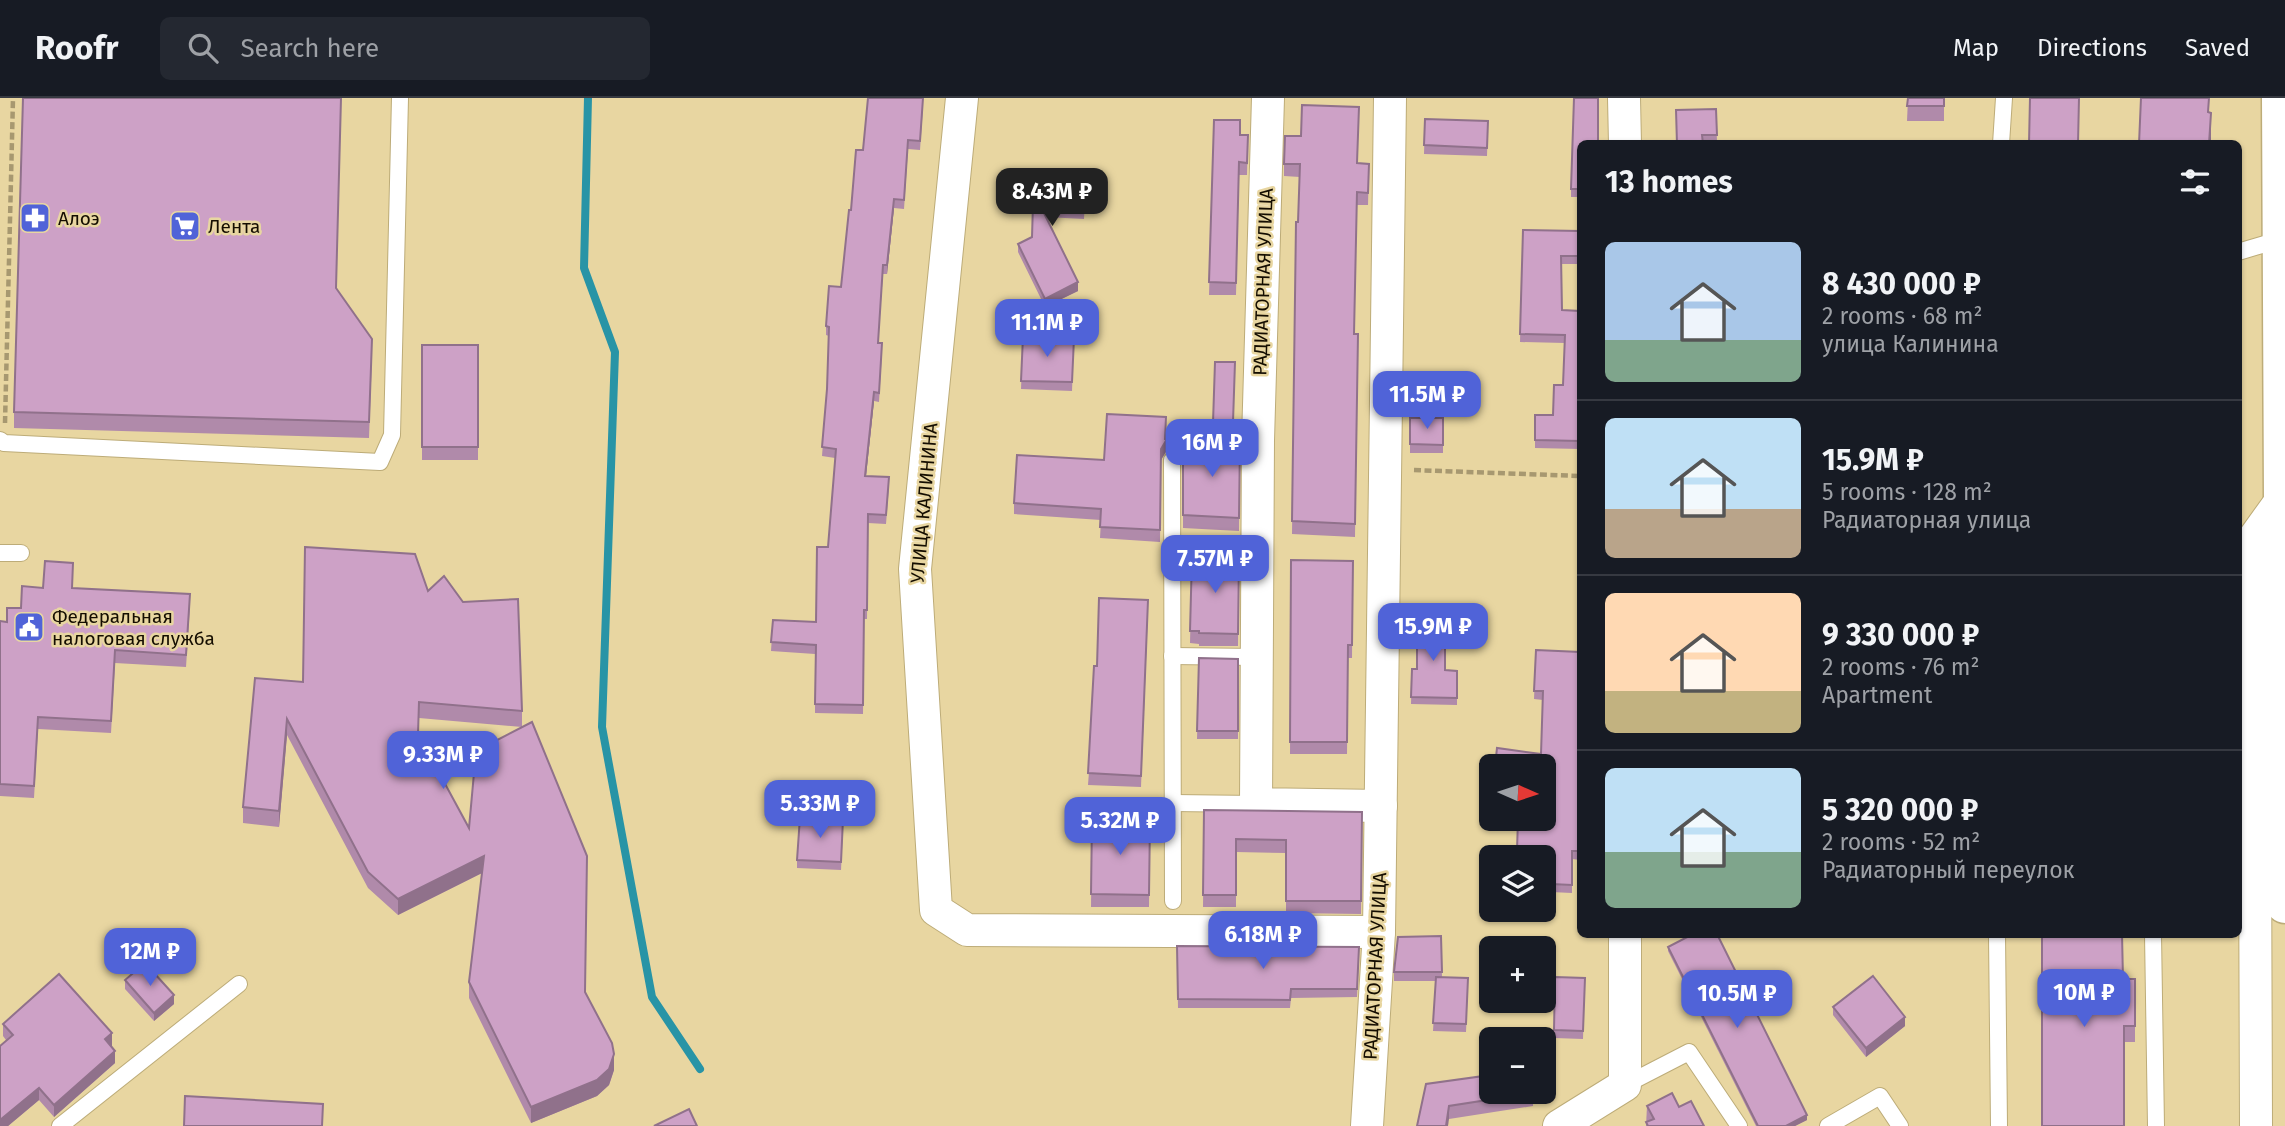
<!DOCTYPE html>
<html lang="en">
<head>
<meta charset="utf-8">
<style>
  :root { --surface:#171b24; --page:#242831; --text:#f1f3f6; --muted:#9ea1a6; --line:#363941; --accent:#5063d8 }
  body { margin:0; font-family:"Fira Sans",sans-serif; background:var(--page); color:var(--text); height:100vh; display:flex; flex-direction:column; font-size:26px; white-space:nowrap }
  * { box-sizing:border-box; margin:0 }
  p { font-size:23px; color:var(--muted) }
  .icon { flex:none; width:38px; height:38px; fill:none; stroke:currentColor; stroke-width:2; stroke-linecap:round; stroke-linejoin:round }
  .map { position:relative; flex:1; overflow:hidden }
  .sheet { position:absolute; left:1577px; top:42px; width:665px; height:798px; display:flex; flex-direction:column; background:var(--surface); border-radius:10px; box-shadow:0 2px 5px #0004 }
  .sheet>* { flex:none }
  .needle { width:46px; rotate:93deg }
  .controls { position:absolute; left:1479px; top:656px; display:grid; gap:14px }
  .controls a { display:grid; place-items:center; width:77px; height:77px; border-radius:10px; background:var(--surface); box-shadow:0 2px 5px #0004; font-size:35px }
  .price { position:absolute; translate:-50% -60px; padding:0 16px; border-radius:14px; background:var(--accent); color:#fff; font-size:23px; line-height:46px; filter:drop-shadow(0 2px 4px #0008) }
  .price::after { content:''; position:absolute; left:50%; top:42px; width:21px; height:16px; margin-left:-10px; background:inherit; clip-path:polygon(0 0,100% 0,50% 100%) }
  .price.current { background:#222; color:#fff }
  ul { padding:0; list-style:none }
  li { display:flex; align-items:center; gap:21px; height:175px; padding:0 28px }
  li+li { border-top:2px solid var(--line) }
  li span { display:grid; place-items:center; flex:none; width:196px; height:140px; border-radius:10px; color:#555 }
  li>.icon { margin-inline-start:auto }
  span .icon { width:84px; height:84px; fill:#fffc; stroke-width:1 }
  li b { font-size:30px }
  h2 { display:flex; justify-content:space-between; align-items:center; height:84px; padding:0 28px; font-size:30px }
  header { display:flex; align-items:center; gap:42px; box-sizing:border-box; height:98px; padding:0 35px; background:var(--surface); border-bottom:2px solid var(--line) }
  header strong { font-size:33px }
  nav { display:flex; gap:38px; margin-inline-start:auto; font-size:24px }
  .search { width:490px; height:63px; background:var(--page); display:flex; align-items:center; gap:18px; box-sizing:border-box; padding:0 24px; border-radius:10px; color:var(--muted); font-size:26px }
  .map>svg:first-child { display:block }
</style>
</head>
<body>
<header>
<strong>Roofr</strong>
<div class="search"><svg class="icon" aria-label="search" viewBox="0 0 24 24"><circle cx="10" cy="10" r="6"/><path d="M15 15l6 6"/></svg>Search here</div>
<nav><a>Map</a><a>Directions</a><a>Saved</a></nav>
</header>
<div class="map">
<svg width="2285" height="1028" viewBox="0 0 2285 1028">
  <rect width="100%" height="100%" fill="#e8d6a1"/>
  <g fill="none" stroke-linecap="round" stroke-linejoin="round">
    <polyline stroke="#2894a6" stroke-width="8" points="588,0 584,170 615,254 602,629 652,899 700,971"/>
    <g stroke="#bdac78" stroke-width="18">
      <g id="service">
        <polyline points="2001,46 2004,0"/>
        <polyline points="2238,154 2282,141"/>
        <polyline points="0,342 4,345 380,364 392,337 400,0"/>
        <polyline points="1172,449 1257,446"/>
        <polyline points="0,455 21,455"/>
        <polyline points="1172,558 1256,559"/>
        <polyline points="1173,705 1256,706"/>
        <polyline points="1173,803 1172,362 1192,345 1258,342"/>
        <polyline points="1997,836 1999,1028"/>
        <polyline points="2153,836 2156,1028"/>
        <polyline points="1625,987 1689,954 1739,1028"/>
        <polyline points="60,1028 239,886"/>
        <polyline points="1828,1028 1880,998 1900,1028"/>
      </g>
    </g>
    <g stroke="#bdac78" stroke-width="34">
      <g id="minor">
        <polyline points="962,0 915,471 936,812 967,832 1379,834"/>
        <polyline points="1268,0 1258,342 1256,706 1381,708"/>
        <polyline points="1624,0 1625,46"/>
        <polyline points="1367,1028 1379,834 1390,0"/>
        <polyline points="1559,1028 1625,987 1625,836"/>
        <polyline points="2256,1028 2254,440 2285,397"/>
      </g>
    </g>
    <g stroke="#bdac78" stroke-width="41">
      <polyline id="tertiary" points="2281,0 2285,806"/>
    </g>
    <g stroke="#a79870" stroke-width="4.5" stroke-dasharray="7 3.5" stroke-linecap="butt">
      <polyline points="5,325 13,0"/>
      <polyline points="1414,372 1580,378"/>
    </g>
    <use href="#service" stroke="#fff" stroke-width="16"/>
    <use href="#minor" stroke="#fff" stroke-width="32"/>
    <use href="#tertiary" stroke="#fff" stroke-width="38"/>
  </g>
  <g fill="#b08aaa">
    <polygon points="1908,0 1944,0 1944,23 1907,23"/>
    <polygon points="923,9 920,52 908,51 904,111 894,110 887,176 883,176 878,245 882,254 879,304 874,303 866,378 889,388 886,426 868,425 867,521 864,521 863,616 815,615 815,556 771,553 773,522 816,524 828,449 835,360 822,358 827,291 829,238 826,237 826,228 841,189 851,112 863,52"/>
    <polygon points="1716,11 1717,45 1677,46"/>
    <polygon points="1425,21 1488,23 1487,58 1424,56"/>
    <polygon points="1214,22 1240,37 1248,37 1247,77 1239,77 1236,197 1209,197"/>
    <polygon points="1580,46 1580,99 1571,99 1571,91"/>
    <polygon points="1284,66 1369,66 1368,107 1357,107 1354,236 1358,236 1355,439 1292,436 1296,124 1298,124 1300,79 1284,78"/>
    <polygon points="1034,72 1086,83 1084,121 1046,119 1078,193 1045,209 1018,154 1018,146 1032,139"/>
    <polygon points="1523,132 1580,133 1580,166 1561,166 1562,212 1580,213 1580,351 1535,350 1535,317 1553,317 1563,287 1565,245 1520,244"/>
    <polygon points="1023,238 1074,240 1072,293 1021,291"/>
    <rect x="422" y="247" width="56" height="115"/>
    <polygon points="372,257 369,340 14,330 14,314"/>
    <polygon points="1215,264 1235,264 1233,333 1213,334"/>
    <rect x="1410" y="320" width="33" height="35"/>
    <polygon points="1166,341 1167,352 1161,362 1160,444 1100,440 1101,422 1014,416 1014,405 1104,362"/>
    <polygon points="1232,343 1240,343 1239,433 1183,430 1183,354"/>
    <polygon points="1192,458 1239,460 1238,548 1199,548 1199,546 1190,545"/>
    <polygon points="1291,462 1353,463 1352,560 1348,560 1347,656 1290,656"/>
    <polygon points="43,490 73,490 190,508 186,569 115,565 111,635 38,631 34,700 0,698 0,523 7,524"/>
    <polygon points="428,493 463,504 522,613 522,629 419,620 418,637 469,730 585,895 614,972 609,987 597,998 531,1025 469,900 469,884 482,775 398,817 368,790 287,637 279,729 243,725 243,709 303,584"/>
    <polygon points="1148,513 1141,689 1088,687 1097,568"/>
    <polygon points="1536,552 1580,554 1580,762 1572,761 1572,795 1551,794 1552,761 1544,761 1544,760 1517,760 1518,721 1541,656 1543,602 1534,601"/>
    <polygon points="1199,560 1238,561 1238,641 1197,641"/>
    <polygon points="1412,571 1457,573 1457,607 1411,606"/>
    <polygon points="1204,712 1362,714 1361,816 1286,815 1286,755 1236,754 1236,809 1203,809"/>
    <polygon points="1092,721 1150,722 1149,809 1091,809"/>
    <polygon points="843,730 841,772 797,770 797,762"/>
    <polygon points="1441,838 1442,879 1468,889 1466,934 1433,933 1436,883 1394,883 1394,874"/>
    <polygon points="1177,848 1359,858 1357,899 1291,900 1290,910 1178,910"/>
    <polygon points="1668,849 1807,1022 1795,1028 1756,1028 1668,853"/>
    <polygon points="1555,879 1585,880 1583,941 1554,940"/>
    <polygon points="2123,881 2135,881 2135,944 2124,944"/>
    <polygon points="125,882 174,906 154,923 125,891"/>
    <polygon points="1833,909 1905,928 1866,959 1833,917"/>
    <polygon points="3,926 112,948 115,965 54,1019 39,1002 8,1028 0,1028 6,942 3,938"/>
    <polygon points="1426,986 1533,994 1533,1008 1449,1021"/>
    <polygon points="1647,1008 1679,1009 1704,1028 1646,1028"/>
  </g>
  <g fill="#90718b">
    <polygon points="2211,15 2211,46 2209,46"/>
    <polygon points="894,101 894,110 887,176 887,167"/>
    <polygon points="1078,184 1078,193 1045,209 1045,201"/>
    <polygon points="874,294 874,303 865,387 865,378"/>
    <polygon points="1166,319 1166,344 1167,341 1167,352 1161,362 1160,444 1161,351"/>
    <polygon points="287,621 287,637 279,729 279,713"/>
    <polygon points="484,758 484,774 398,817 398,801"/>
    <polygon points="174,897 174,906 154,923 154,915"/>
    <polygon points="1905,919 1905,928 1866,959 1866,950"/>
    <polygon points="112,935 112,948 105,954 105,941"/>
    <polygon points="115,953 115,965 54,1019 54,1007"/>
    <polygon points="614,956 614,972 609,987 597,998 531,1025 531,1009"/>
    <polygon points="39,990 39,1002 8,1028 0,1028 0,1022"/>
    <polygon points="1449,1008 1449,1021 1448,1028 1446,1028"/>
    <polygon points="1807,1017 1807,1022 1795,1028 1786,1028"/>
  </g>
  <g fill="#cda1c6" stroke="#90718b" stroke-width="2">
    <polygon points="23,0 341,0 336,190 372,241 369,324 14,314"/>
    <polygon points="868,0 923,0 920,43 908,42 904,102 894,101 887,167 883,167 878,245 882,245 879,295 874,294 865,378 889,379 886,417 868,416 867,512 864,512 863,607 815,606 816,547 771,544 773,522 816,524 817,449 828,449 836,351 822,349 827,291 829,229 826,228 829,188 841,189 849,112 851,112 856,52 863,52"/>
    <polygon points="1574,0 1598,0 1598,46 1580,46 1580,91 1571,91"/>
    <polygon points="1908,0 1944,0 1944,8 1907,8"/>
    <polygon points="2030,0 2079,0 2078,46 2029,46"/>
    <polygon points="2141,0 2209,0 2208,14 2211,15 2209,46 2139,46"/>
    <polygon points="1302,7 1359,9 1357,65 1369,66 1368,95 1357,94 1354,236 1358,236 1355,426 1292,423 1296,124 1298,124 1300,66 1284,66 1285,38 1301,38"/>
    <polygon points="1716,11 1717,37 1702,37 1703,46 1677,46 1676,12"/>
    <polygon points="1425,21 1488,23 1487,50 1424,47"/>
    <polygon points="1214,22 1240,22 1240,37 1248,37 1247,65 1239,64 1236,185 1209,184"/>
    <polygon points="1034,72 1086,74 1084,113 1042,111 1078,184 1045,201 1018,146 1032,139"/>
    <polygon points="1523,132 1580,133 1580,158 1561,158 1562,212 1580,213 1580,343 1535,342 1535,317 1553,317 1554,287 1563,287 1565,237 1520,236"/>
    <polygon points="1023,238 1074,240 1072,284 1021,283"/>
    <rect x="422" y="247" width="56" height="102"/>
    <polygon points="1215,264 1235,264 1233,324 1213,325"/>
    <polygon points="1107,316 1166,319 1165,341 1167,341 1161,351 1160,432 1100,429 1101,411 1014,405 1017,357 1104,362"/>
    <polygon points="1410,320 1443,320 1443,347 1410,346"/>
    <polygon points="1232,341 1232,343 1240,343 1239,420 1183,417 1183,354 1196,343"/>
    <polygon points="305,449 415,456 428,493 444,478 463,504 518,501 522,613 419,604 418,636 469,730 476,653 532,624 587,758 585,894 612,945 614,956 609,971 597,982 531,1009 469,884 484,758 398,801 368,774 287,621 279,713 243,709 255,580 303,584"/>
    <polygon points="1192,458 1239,460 1238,536 1199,535 1199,533 1190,533"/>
    <polygon points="1291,462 1353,463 1352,547 1348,547 1347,644 1290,644"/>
    <polygon points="45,463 73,465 72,490 190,496 186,557 115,552 111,623 38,619 34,688 0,686 0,523 7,524 7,510 21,510 22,488 43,490"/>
    <polygon points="1099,500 1148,502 1141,678 1088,675 1094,568 1097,568"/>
    <polygon points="1417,522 1445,522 1445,572 1457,573 1457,600 1411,599 1412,571 1417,571"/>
    <polygon points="1536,552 1580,554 1580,753 1572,753 1572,787 1551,786 1552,753 1517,752 1518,721 1544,721 1544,668 1495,668 1497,650 1541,656 1543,593 1534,593"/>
    <polygon points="1199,560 1238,561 1238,633 1197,633"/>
    <polygon points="1204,712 1362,714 1361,803 1286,803 1286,742 1236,741 1236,797 1203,797"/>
    <polygon points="800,719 843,721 841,764 797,762"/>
    <polygon points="1092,721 1150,722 1149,797 1091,796"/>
    <polygon points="1693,836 1717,836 1807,1017 1786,1028 1758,1028 1668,849"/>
    <polygon points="2042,836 2122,836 2123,881 2135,881 2135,928 2124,928 2124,1028 2042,1028"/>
    <polygon points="1441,838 1442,874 1394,874 1398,839"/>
    <polygon points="1177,848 1359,849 1357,891 1291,891 1290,902 1178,901"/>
    <polygon points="145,865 174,897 154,915 125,882"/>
    <polygon points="59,876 112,935 105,941 115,953 54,1007 39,990 0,1022 0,948 13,937 3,926"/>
    <polygon points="1873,878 1905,919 1866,950 1833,909"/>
    <polygon points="1436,879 1468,880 1466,926 1433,925"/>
    <polygon points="1555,879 1585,880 1583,933 1554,932"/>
    <polygon points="1491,977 1491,994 1533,994 1533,995 1449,1008 1446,1028 1417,1028 1426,986"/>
    <polygon points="1672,995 1679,1009 1691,1003 1704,1028 1648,1028 1646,1024 1654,1021 1647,1008"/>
    <polygon points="185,998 323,1006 322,1028 184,1028"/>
    <polygon points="689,1011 697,1028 654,1028"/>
  </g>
  <defs>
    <g id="pharmacy-square" transform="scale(1.575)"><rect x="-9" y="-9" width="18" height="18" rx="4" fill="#5063d8" stroke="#e8d6a1"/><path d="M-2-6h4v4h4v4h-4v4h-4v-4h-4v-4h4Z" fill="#fff"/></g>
    <g id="supermarket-square" transform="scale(1.575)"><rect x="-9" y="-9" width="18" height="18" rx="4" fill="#5063d8" stroke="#e8d6a1"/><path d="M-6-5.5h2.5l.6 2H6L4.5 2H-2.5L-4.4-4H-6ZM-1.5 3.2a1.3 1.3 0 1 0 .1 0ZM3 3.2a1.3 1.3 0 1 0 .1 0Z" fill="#fff"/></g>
    <g id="civic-square" transform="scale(1.575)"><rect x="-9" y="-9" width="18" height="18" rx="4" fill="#5063d8" stroke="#e8d6a1"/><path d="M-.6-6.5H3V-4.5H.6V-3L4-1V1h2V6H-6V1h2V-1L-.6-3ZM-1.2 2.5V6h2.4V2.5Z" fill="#fff"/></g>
  </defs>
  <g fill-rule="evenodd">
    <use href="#pharmacy-square" x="35" y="120"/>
    <use href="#supermarket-square" x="185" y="128"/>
    <use href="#civic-square" x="29" y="529"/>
  </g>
  <g text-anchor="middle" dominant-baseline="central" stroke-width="5" stroke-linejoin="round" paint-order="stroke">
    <g font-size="19" fill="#140d00" stroke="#e8d6a1" text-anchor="start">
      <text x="58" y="120">Алоэ</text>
      <text x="208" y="128">Лента</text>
      <text x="52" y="518">Федеральная<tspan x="52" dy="22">налоговая служба</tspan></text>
    </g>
    <g font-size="19" fill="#140d00" stroke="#e8d6a1">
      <text transform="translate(1263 184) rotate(-88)">РАДИАТОРНАЯ УЛИЦА</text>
      <text transform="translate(924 405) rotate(-85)">УЛИЦА КАЛИНИНА</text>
      <text transform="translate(1375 868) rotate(-87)">РАДИАТОРНАЯ УЛИЦА</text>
    </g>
  </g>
</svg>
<div class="controls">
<a><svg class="needle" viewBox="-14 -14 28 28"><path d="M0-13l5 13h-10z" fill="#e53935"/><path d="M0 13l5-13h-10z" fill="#9ea1a6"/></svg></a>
<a><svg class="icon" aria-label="layers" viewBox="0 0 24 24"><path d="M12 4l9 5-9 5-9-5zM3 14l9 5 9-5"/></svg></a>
<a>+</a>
<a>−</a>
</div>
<b class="price current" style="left:1052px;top:130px">8.43M ₽</b>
<b class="price" style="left:1047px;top:261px">11.1M ₽</b>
<b class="price" style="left:1427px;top:333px">11.5M ₽</b>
<b class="price" style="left:1212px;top:381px">16M ₽</b>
<b class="price" style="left:1215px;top:497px">7.57M ₽</b>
<b class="price" style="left:1433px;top:565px">15.9M ₽</b>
<b class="price" style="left:443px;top:693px">9.33M ₽</b>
<b class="price" style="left:820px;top:742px">5.33M ₽</b>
<b class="price" style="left:1120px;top:759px">5.32M ₽</b>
<b class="price" style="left:1263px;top:873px">6.18M ₽</b>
<b class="price" style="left:150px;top:890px">12M ₽</b>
<b class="price" style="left:2084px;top:931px">10M ₽</b>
<b class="price" style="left:1737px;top:932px">10.5M ₽</b>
<section class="sheet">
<h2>13 homes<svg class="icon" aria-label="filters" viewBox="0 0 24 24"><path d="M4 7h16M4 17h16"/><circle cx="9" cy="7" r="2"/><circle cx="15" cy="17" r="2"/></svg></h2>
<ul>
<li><span style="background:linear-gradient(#a9c7e8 70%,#7fa58c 0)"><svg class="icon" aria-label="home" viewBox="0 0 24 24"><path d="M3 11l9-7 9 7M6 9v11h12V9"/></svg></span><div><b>8 430 000 ₽</b><p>2 rooms · 68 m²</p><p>улица Калинина</p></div></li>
<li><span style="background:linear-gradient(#bfe0f5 65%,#b9a48a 0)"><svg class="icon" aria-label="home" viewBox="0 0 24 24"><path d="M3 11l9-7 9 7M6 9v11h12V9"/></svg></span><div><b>15.9M ₽</b><p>5 rooms · 128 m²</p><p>Радиаторная улица</p></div></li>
<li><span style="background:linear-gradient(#ffd9b3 70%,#c2b280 0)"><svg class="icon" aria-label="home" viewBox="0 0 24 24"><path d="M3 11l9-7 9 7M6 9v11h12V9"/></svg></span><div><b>9 330 000 ₽</b><p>2 rooms · 76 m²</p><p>Apartment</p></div></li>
<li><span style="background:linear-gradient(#bfe0f5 60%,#7fa58c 0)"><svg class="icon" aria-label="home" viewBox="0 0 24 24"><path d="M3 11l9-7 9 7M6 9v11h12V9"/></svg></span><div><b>5 320 000 ₽</b><p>2 rooms · 52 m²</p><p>Радиаторный переулок</p></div></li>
</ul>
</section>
</div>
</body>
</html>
